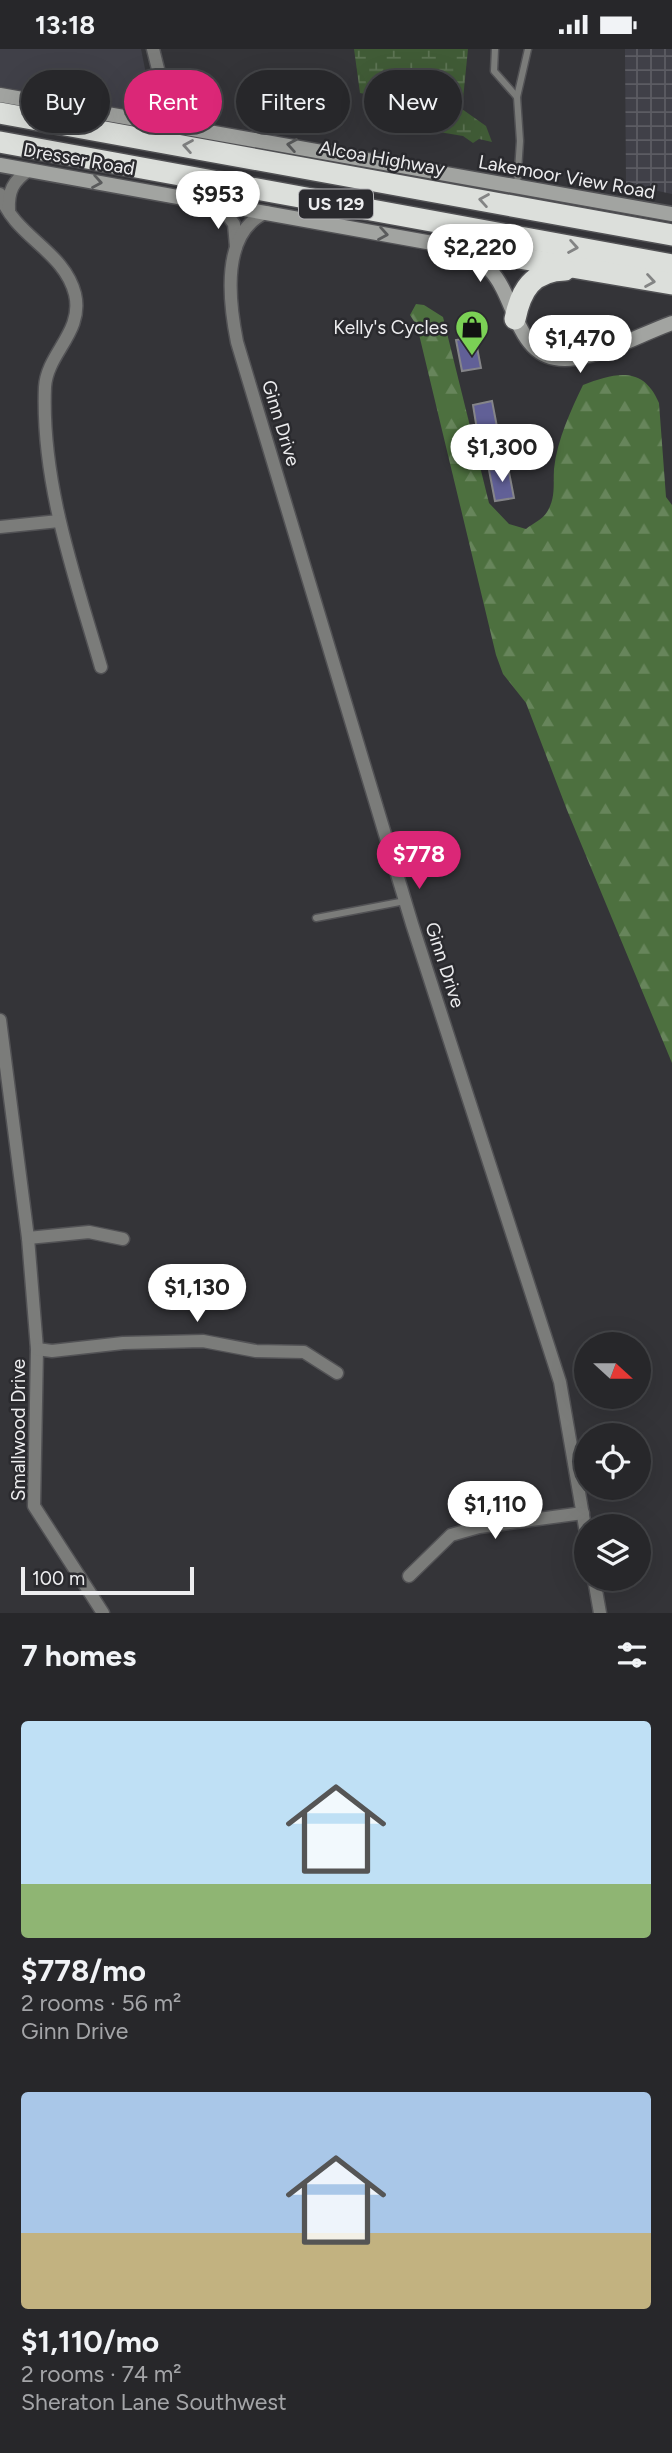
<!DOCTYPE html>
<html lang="en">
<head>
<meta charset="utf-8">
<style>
  :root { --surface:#27272a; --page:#2f2f32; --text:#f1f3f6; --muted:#a4a5a8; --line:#434447; --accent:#db2777 }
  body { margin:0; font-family:Figtree,sans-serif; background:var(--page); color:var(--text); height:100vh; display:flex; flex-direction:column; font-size:26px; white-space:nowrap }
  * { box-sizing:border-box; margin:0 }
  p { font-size:23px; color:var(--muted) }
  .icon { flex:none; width:38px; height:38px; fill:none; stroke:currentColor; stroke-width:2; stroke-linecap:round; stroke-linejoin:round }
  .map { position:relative; height:1564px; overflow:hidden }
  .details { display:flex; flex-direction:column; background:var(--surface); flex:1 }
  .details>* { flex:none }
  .banner { position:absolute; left:21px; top:21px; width:630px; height:63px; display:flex; gap:14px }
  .needle { width:46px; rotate:111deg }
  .tools { position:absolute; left:574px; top:1283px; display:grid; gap:14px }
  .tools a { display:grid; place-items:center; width:77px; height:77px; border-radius:50%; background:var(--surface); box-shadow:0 7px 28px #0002,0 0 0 2px var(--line); font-size:35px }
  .scale { position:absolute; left:21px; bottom:18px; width:173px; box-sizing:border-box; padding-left:7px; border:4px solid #ededef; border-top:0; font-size:19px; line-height:24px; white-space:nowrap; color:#ededef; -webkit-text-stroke:5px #2a2a2e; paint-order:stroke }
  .price { position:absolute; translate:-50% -60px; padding:0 16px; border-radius:24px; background:#fff; color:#222; font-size:23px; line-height:46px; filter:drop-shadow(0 2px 4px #0008) }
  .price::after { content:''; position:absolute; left:50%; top:42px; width:21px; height:16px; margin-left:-10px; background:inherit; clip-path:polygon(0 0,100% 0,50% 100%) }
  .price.on { background:var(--accent); color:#fff }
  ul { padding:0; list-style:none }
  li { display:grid; align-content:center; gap:14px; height:371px; padding:0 21px }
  li span { display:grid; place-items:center; height:217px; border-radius:7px; color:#555 }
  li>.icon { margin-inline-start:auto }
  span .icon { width:126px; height:126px; fill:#fffc; stroke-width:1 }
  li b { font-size:30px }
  h2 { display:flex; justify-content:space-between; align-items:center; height:84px; padding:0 21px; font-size:30px }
  .pill { padding:0 24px; border-radius:32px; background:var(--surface); box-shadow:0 7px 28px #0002,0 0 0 2px var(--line); font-size:24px; line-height:63px }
  .pill.on { background:var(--accent); color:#fff }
  .status { display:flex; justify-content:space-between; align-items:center; height:49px; padding:0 35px; background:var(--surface); direction:ltr }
  .status svg { height:19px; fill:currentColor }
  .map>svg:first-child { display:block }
</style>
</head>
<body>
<div class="status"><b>13:18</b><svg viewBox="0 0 49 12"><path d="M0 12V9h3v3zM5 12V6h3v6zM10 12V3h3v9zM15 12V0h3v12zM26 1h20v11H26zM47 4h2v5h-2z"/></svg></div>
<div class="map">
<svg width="672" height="1564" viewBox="0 0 672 1564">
  <defs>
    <pattern id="industrial-grid" width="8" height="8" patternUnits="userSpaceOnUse" patternTransform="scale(1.75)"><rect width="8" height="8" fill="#404048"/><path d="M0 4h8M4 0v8" fill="none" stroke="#5c5c63"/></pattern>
    <pattern id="forest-firs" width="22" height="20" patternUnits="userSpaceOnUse" patternTransform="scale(1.75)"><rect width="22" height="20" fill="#4d703f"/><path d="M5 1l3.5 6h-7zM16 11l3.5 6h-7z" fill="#67855b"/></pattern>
    <pattern id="wetland-marsh" width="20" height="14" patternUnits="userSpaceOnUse" patternTransform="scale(1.75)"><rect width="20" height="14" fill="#405b36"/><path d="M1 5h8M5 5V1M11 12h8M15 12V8" fill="none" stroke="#5c7353"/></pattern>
  </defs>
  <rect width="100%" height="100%" fill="#343438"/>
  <polygon fill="#404048" points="0,0 141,0 149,40 134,60 122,61 0,39"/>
  <polygon fill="url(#industrial-grid)" points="625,0 672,0 672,145 626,135"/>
  <path fill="url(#forest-firs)" d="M416,255l8,1 19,12 46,186 20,21 17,5c6,-5 17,-10 21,-17 9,-14 6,-28 7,-43 3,-29 17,-59 29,-84 32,-12 60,-20 76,18l7,94 6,8v558l-105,-253 -41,-107 -23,-29 -7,-19 -79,-329 -7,-11z"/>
  <polygon fill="url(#wetland-marsh)" points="354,0 468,0 462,60 486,77 492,93 479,90 473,94 463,87 439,83 428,77 413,57 386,41 375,47 360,44"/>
  <g fill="#616097" stroke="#858589" stroke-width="2">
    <polygon points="475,288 481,319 462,322 456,291"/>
    <polygon points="492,352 498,383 478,387 473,356"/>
    <polygon points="508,418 514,449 495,452 489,421"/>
  </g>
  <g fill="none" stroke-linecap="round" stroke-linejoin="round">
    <g stroke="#525255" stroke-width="9">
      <g id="lane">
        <polyline points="495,0 494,22 517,48"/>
        <polyline points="517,137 520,92 517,48 528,0"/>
        <polyline points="316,869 405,852"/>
      </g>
    </g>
    <g stroke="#525255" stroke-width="15">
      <g id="street">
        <polyline points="153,0 168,60 178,76"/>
        <path d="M132,68c13,-12 24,-22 25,-40"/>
        <path d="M0,145c14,43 64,56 75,100 9,38 -28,59 -30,93 -4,96 30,190 56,280"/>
        <polyline points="219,155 234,175 236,198"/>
        <path d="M9,161c-1,-19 4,-29 20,-40"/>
        <path d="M267,163c-47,20 -38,90 -30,130l175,582 148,458 26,151"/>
        <polyline points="0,478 59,472"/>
        <polyline points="0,971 28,1189 37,1300 34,1457 103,1564"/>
        <polyline points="28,1189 89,1183 123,1190"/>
        <polyline points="37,1300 52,1302 123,1294 203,1292 256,1302 304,1303 337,1324"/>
        <polyline points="409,1527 451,1486 479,1478 583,1464"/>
        <polyline points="594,1530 600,1564"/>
      </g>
    </g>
    <g stroke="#525255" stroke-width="17">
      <g id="secondary">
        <polyline points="0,46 672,165"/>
        <path d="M0,116l449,81c16,6 29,11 41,24 29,30 25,98 86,88 33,-5 65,-24 96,-35"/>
      </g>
    </g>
    <g stroke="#525255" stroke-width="24">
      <g id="highway">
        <polyline points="0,64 672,186"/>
        <polyline points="0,93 672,216"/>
        <polyline points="449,197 672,235"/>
        <path d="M515,270c6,-29 17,-48 50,-49"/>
      </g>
    </g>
    <use href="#lane" stroke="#7b7c7a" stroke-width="6"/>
    <use href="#street" stroke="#7b7c7a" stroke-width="12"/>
    <use href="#secondary" stroke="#a2a4a1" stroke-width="14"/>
    <use href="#highway" stroke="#dcdfdb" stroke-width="21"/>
  </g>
  <defs><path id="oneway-chevron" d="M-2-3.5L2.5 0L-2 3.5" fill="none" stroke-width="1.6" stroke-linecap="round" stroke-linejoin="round" transform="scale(1.75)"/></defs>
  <g stroke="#5a5b5c">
    <use href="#oneway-chevron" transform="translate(292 96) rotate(-170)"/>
    <use href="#oneway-chevron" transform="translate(97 133) rotate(10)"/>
    <use href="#oneway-chevron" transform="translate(383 185) rotate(10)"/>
  </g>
  <g stroke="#838484">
    <use href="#oneway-chevron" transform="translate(188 97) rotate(-170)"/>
    <use href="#oneway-chevron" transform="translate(484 151) rotate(-170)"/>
    <use href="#oneway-chevron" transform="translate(573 198) rotate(10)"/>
    <use href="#oneway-chevron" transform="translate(650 232) rotate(9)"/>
  </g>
  <defs>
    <g id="shop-pin" transform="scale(1.75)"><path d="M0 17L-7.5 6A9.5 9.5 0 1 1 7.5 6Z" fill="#7bd155" stroke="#2a2a2e"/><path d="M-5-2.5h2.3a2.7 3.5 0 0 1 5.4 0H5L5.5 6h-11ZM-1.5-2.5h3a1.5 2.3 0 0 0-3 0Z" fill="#111"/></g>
  </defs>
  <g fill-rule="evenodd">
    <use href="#shop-pin" x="472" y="278"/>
  </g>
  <g text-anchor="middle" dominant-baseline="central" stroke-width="5" stroke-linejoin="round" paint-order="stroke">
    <rect fill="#2a2a2e" stroke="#b2b2b5" stroke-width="2" x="299" y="140.5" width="74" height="29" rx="5"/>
    <g font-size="18" font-weight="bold" fill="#ededef">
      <text x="336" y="155">US 129</text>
    </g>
    <g font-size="19" fill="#ededef" stroke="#2a2a2e">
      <text transform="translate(382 109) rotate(10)">Alcoa Highway</text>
      <text transform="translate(79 110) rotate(10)">Dresser Road</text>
      <text transform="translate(567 128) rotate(10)">Lakemoor View Road</text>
      <text transform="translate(281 374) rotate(73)">Ginn Drive</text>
      <text transform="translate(445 916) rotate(72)">Ginn Drive</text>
      <text transform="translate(18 1381) rotate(-90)">Smallwood Drive</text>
    </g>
    <g font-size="19" fill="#ededef" stroke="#2a2a2e" text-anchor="end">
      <text x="448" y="278">Kelly's Cycles</text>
    </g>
  </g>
</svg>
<div class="tools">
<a><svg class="needle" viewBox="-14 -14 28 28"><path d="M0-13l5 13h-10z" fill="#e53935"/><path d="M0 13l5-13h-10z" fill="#a4a5a8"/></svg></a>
<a><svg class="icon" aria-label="locate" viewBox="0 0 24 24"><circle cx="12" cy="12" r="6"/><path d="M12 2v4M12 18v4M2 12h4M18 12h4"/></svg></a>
<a><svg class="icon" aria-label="layers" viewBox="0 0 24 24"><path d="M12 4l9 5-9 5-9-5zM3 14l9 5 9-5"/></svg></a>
</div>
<div class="scale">100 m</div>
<b class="price" style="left:218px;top:182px">$953</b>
<b class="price" style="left:480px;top:235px">$2,220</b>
<b class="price" style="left:580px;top:326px">$1,470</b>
<b class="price" style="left:502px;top:435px">$1,300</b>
<b class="price on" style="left:419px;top:842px">$778</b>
<b class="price" style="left:197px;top:1275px">$1,130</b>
<b class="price" style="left:495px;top:1492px">$1,110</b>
<div class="banner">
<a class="pill">Buy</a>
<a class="pill on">Rent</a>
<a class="pill">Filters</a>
<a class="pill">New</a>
</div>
</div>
<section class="details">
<h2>7 homes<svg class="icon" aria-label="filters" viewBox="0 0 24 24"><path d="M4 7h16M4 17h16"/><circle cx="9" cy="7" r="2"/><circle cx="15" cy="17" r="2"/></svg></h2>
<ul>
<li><span style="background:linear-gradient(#bfe0f5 75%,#8fb573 0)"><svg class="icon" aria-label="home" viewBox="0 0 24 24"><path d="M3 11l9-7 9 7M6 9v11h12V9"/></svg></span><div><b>$778/mo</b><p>2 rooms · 56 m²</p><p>Ginn Drive</p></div></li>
<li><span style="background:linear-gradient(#a9c7e8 65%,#c2b280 0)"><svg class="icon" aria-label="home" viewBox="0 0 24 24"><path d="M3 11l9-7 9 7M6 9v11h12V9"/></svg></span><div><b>$1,110/mo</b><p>2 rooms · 74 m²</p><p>Sheraton Lane Southwest</p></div></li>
</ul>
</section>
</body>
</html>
